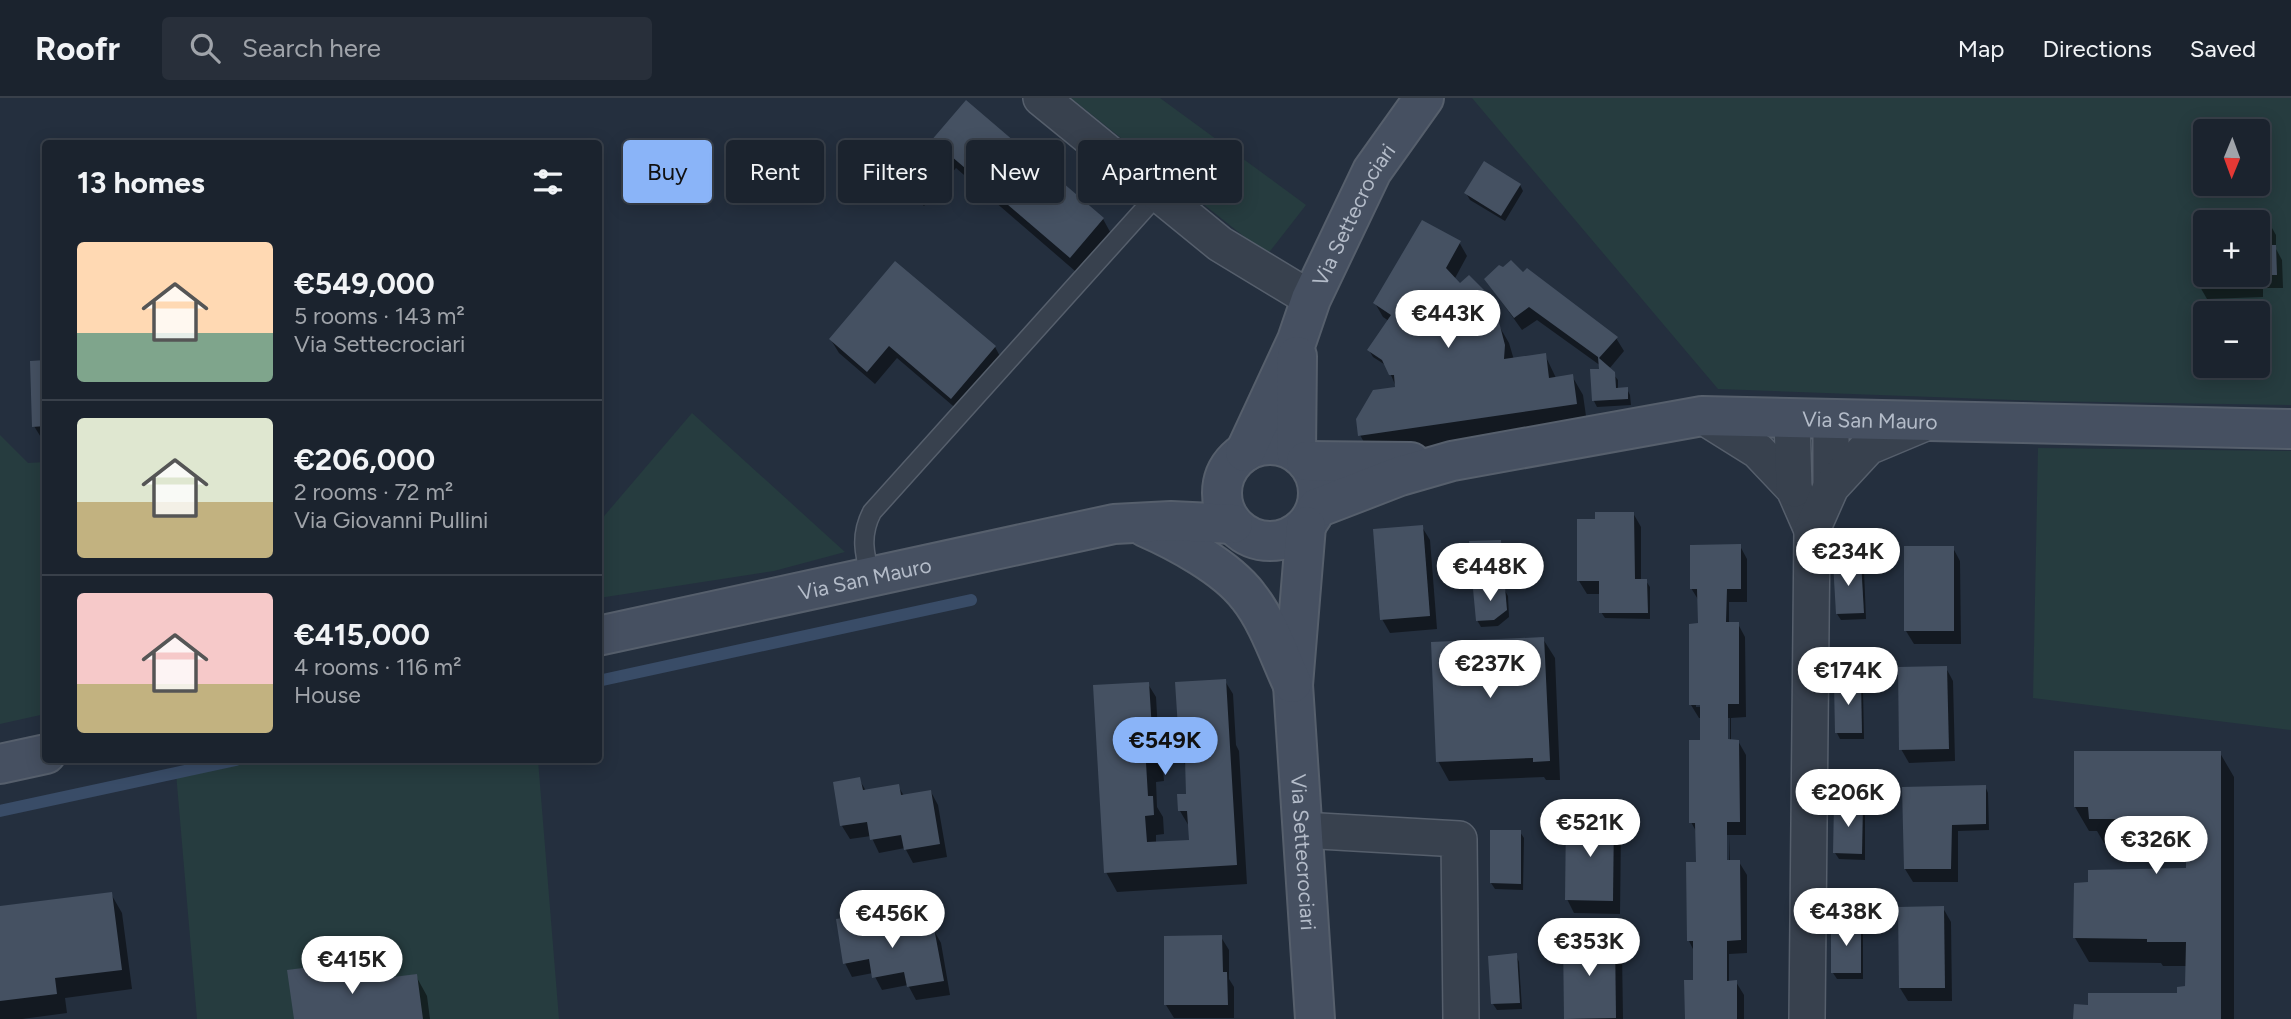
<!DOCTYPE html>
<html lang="en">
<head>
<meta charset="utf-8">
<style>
  :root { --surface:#1b232e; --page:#282f3a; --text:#f1f3f6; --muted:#a0a4aa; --line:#39404a; --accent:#8ab4f8 }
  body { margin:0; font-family:Figtree,sans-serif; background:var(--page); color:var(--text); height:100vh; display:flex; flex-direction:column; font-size:26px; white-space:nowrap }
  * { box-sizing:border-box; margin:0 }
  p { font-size:23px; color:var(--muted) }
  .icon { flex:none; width:38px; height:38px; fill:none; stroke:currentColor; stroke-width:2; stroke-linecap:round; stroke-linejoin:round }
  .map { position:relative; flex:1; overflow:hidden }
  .panel { position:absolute; left:42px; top:42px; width:560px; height:623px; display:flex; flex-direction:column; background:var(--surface); border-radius:7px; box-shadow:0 4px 18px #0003,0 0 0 2px var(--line) }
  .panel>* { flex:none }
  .guide { position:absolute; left:623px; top:42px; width:665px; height:63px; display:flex; gap:14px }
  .needle { width:46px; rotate:181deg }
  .controls { position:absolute; left:2193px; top:21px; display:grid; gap:14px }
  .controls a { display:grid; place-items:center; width:77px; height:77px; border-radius:7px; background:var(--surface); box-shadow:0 4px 18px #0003,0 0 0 2px var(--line); font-size:35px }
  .price { position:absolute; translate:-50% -60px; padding:0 16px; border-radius:24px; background:#fff; color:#222; font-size:23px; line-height:46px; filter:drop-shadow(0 2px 4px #0008) }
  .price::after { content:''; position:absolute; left:50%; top:42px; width:21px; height:16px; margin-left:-10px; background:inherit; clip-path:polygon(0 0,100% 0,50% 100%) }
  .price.on { background:var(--accent); color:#111 }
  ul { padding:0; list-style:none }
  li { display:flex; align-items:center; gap:21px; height:175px; padding:0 35px }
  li+li { border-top:2px solid var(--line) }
  li span { display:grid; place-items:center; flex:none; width:196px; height:140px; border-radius:7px; color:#555 }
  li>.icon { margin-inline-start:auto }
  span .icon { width:84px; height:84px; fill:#fffc; stroke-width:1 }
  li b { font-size:30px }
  h2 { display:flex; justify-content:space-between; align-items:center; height:84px; padding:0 35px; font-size:30px }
  .pill { padding:0 24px; border-radius:7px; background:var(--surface); box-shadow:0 4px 18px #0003,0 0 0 2px var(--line); font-size:24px; line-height:63px }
  .pill.on { background:var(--accent); color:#111 }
  header { display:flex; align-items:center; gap:42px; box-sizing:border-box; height:98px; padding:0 35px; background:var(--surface); border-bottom:2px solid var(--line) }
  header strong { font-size:33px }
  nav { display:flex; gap:38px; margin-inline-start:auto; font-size:24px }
  .search { width:490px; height:63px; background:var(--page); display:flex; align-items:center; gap:18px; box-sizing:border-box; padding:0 24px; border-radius:7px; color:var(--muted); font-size:26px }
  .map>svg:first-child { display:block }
</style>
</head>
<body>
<header>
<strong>Roofr</strong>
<div class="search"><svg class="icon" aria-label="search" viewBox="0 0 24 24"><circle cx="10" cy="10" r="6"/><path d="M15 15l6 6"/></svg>Search here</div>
<nav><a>Map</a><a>Directions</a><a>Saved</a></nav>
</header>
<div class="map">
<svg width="2291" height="921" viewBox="0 0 2291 921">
  <rect width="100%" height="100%" fill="#242f3e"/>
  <g fill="#263c3f" fill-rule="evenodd">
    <polygon points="1071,0 1160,0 1306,107 1267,157"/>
    <path d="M1472,0h819v307l-252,-4 -321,-12zM2205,33h53v53h-53zM2205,124h53v53h-53zM2205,215h53v53h-53z"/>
    <polygon points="692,315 845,454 774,473 599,500 599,424"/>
    <polygon points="0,337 28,365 46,364 45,616 0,626"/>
    <polygon points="2038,350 2291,353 2291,632 2033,600"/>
    <polygon points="239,662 538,662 559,921 197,921 176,675"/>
  </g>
  <g fill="#0007" fill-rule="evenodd">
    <polygon points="966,4 1103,121 1114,141 1082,179 956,70 924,108 913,98 902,79"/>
    <polygon points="1520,87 1523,93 1505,123 1470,102 1466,95"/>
    <polygon points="2268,123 2276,137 2276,151 2282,162 2283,190 2263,190 2263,199 2207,201 2199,187 2205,132 2205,177 2258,177 2258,124 2243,124"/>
    <polygon points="1459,144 1467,158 1454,182 1460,187 1488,198 1496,212 1492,216 1509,245 1514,262 1545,257 1556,280 1572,278 1583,297 1587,325 1371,357 1360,337 1397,291 1387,268 1373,259 1369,252 1389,223 1383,219 1375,205"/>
    <polygon points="1523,177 1616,240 1624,253 1609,271 1618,282 1618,291 1627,291 1630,297 1631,307 1597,309 1594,303 1601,268 1537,222 1522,232 1486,182"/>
    <polygon points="831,242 995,249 1002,262 959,313 897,260 875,286 839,255"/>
    <polygon points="46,264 46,341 42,341 34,328"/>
    <polygon points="1633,415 1641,429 1641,483 1646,483 1650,489 1650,521 1605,520 1601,514 1601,496 1587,496 1579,483 1596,423"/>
    <polygon points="1422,429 1430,442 1437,531 1390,535 1382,521"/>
    <polygon points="1500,444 1503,450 1505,480 1476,481 1473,475"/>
    <path d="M1740,448l7,13v43h-18v22h9l7,13 1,80 -15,1v23h7l8,14v80h-17l1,27h9l8,13v78l-18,1v28h7l8,13v24h-58l9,-37 -1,-31 -5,-10 9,-78 -1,-30 -6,-11 12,-80 -2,-24h-2l-8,-13 11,-80 -3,-24 -8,-13zM1696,605l26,3 -26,1zM1727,620h3v30h-4zM1725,737h4v34h-4z"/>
    <polygon points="1953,450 1960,463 1961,546 1914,546 1906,533"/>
    <polygon points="1860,465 1864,472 1866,521 1841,522 1837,516"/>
    <polygon points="1504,491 1508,498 1509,519 1498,528 1481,529 1477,522"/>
    <polygon points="1543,541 1555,560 1560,682 1546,682 1544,679 1449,683 1438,663"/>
    <polygon points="1946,570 1953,583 1955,663 1909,665 1901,651"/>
    <polygon points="1225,583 1233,596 1236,647 1239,653 1247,786 1117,794 1106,774 1148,586 1156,599 1159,651 1162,657 1164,683 1156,684 1157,709 1163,719 1164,736 1156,737 1156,745 1191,744 1190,730 1180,713 1188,697 1187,670 1182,661"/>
    <polygon points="1860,585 1863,592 1864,641 1840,641 1837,635"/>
    <polygon points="2220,655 2234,679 2234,921 2075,921 2090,909 2178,897 2187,890 2187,868 2163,868 2161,865 2089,864 2075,840 2188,772 2188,745 2104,745 2097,733 2089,733 2075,709"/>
    <polygon points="859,681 866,693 898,688 904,698 931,694 938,707 947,759 913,765 905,750 879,755 871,738 850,741 842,728"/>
    <polygon points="1985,688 1988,695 1989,732 1958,733 1958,784 1913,784 1905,771"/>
    <polygon points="1862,708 1865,714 1865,762 1839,761 1835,755"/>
    <polygon points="1613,721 1621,735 1620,816 1574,815 1567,801"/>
    <polygon points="1520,734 1524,740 1523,792 1495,791 1491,785"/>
    <polygon points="111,796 122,815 132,891 65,900 67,915 22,921 0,921 0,810"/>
    <polygon points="1943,810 1951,824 1952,903 1908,903 1900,890"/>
    <polygon points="862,818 869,831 900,825 907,836 933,831 941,845 950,897 916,902 908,887 882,892 873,875 852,879 845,865"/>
    <polygon points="1860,826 1863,833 1863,881 1837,881 1833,875"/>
    <polygon points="1221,839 1229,852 1229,881 1234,889 1234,920 1174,920 1166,907"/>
    <polygon points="1614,841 1622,854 1623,921 1566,921"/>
    <polygon points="1516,857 1519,864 1522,911 1497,912 1493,906"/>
    <polygon points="341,867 352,886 416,878 427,898 430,921 295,921"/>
  </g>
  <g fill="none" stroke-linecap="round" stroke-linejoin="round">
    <g stroke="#394c67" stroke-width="12">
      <polyline points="598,583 971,502"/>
      <polyline points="0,713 236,662"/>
    </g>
  </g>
  <g fill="#455162">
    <polygon points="966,2 1104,120 1070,160 944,52 912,89 900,79"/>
    <polygon points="1484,63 1521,86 1501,118 1464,95"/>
    <polygon points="1422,122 1461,143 1446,170 1460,185 1469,177 1489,197 1483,206 1470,209 1471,217 1493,214 1495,224 1499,224 1505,247 1504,261 1546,255 1549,280 1573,276 1577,306 1358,338 1356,321 1373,292 1395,289 1394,277 1389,277 1382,262 1367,252 1391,217 1373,205"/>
    <polygon points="2258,122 2269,122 2270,147 2276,147 2277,177 2258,177"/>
    <polygon points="2196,130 2205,130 2205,177 2256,177 2256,186 2198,188"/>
    <polygon points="1511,162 1523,174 1527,170 1618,239 1599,260 1615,274 1616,290 1628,289 1628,301 1592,303 1590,271 1599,271 1598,259 1529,209 1514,220 1484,181 1499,167 1503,169"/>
    <polygon points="895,163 996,248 951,301 889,248 867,274 829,241"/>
    <polygon points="46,262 46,328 32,329 30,263"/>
    <polygon points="1595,414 1634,414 1635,481 1647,481 1648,515 1599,515 1599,483 1577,483 1577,421 1595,421"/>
    <polygon points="1423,427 1430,518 1380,522 1373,431"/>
    <polygon points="1501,442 1503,474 1471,476 1469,443"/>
    <polygon points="1741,446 1741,491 1727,491 1726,524 1739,524 1739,606 1728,606 1728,641 1739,642 1740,724 1727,724 1727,762 1740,762 1741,842 1727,843 1727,883 1737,882 1737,921 1685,921 1684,882 1693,882 1693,843 1687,843 1686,764 1696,764 1695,725 1689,725 1689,642 1700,642 1700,607 1689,607 1689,526 1698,525 1697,491 1690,491 1690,447"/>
    <rect x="1904" y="448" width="50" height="85"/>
    <polygon points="1861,463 1864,515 1836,516 1833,464"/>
    <polygon points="1505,489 1507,512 1494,522 1476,523 1473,491"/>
    <polygon points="1544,539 1550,663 1533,664 1533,660 1436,664 1431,544"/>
    <polygon points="1947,568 1949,651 1899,652 1898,569"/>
    <polygon points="1226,581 1237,767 1104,775 1093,587 1149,584 1154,664 1146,665 1148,698 1153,698 1154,717 1145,718 1147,744 1189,742 1187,713 1178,713 1177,696 1186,696 1185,661 1180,661 1175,584"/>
    <polygon points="1861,583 1862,635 1835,635 1834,584"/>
    <polygon points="2074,653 2221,653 2221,921 2073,921 2074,906 2088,907 2088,895 2177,895 2177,889 2185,888 2186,844 2147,844 2147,841 2073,840 2074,785 2088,784 2088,772 2186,770 2186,725 2177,725 2177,721 2089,721 2088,709 2074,709"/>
    <polygon points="860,679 863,692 899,686 901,697 931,692 940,746 904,752 901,737 870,742 867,724 840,728 833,684"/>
    <polygon points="1986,687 1986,726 1952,727 1951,771 1904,771 1902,689"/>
    <polygon points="1834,706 1863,706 1862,756 1833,755"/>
    <polygon points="1566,719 1614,719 1613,803 1565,802"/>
    <polygon points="1490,732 1521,732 1521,786 1490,785"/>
    <polygon points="112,794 122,872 55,880 57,896 0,903 0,808"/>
    <polygon points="1944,808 1945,890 1899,890 1898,809"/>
    <polygon points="863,817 865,830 901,823 903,835 934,830 944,883 907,889 904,874 872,880 869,861 843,866 836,821"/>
    <rect x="1831" y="825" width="30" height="50"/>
    <polygon points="1222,837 1223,874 1227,874 1228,907 1164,907 1164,838"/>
    <polygon points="1563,839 1615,839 1616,920 1564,921"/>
    <polygon points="1517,855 1520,905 1491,906 1488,858"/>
    <polygon points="342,865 345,885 417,876 423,921 294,921 287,872"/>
  </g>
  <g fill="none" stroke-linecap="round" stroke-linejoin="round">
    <g stroke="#565f6c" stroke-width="21">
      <path id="service" d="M871,480c-7,-24 -11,-43 1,-66l286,-318"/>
    </g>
    <g stroke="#565f6c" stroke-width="38">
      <g id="minor">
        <polyline points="1041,0 1220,146 1311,201"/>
        <polyline points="1702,318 1758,353 1794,391 1812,432"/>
        <polyline points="1792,320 1794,391"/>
        <polyline points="1831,321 1831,389"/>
        <polyline points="1302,732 1459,741 1461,921"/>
        <polyline points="1807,921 1812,432 1831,389 1868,349 1930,323"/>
      </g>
    </g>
    <g stroke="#565f6c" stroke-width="42">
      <g id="secondary">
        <circle cx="1270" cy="395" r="48"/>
        <path id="s1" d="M1245,354l52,-112 14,-41 61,-128 52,-73"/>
        <polyline points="1296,354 1297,258"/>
        <polyline points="1306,363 1411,364"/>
        <path id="s2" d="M1317,410l83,-32 52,-15 250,-45 589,13"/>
        <path id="s3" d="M1306,428l-13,159 22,334"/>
        <path d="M1145,429c32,14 81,40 103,69 20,25 31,59 44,87"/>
        <path id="s4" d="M598,538l516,-112 57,-3 62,3"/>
        <polyline points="0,666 46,656"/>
      </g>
    </g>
    <use href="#service" stroke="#38414e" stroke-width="18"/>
    <use href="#minor" stroke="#38414e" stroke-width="35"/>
    <use href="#secondary" stroke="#465061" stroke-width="38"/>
  </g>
  <g text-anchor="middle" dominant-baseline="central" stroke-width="7" stroke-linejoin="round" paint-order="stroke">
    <g font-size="21" fill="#b4bcc9" stroke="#1d2633">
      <text stroke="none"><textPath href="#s1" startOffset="261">Via Settecrociari</textPath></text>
      <text stroke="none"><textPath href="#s2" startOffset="565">Via San Mauro</textPath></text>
      <text stroke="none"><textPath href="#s4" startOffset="273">Via San Mauro</textPath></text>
      <text stroke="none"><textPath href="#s3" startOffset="327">Via Settecrociari</textPath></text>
    </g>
  </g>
</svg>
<div class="controls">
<a><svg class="needle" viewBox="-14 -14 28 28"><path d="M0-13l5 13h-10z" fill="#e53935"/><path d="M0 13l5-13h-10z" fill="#a0a4aa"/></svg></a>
<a>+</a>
<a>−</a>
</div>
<b class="price" style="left:1448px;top:252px">€443K</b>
<b class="price" style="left:1848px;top:490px">€234K</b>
<b class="price" style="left:1490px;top:505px">€448K</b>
<b class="price" style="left:1490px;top:602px">€237K</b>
<b class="price" style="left:1848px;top:609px">€174K</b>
<b class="price on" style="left:1165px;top:679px">€549K</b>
<b class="price" style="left:1848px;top:731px">€206K</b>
<b class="price" style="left:1590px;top:761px">€521K</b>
<b class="price" style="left:2156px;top:778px">€326K</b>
<b class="price" style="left:1846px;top:850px">€438K</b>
<b class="price" style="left:892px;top:852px">€456K</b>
<b class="price" style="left:1589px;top:880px">€353K</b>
<b class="price" style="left:352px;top:898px">€415K</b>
<div class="guide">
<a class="pill on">Buy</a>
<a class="pill">Rent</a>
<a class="pill">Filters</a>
<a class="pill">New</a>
<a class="pill">Apartment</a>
</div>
<section class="panel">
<h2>13 homes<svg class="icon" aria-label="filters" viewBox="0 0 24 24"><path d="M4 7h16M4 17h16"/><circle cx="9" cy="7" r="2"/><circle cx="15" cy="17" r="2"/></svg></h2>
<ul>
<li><span style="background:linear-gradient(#ffd9b3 65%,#7fa58c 0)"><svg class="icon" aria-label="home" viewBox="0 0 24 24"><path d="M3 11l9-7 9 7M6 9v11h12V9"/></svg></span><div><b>€549,000</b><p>5 rooms · 143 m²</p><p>Via Settecrociari</p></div></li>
<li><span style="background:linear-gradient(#dfe7d0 60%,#c2b280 0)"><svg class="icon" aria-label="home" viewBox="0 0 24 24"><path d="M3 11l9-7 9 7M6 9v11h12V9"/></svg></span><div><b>€206,000</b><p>2 rooms · 72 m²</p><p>Via Giovanni Pullini</p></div></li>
<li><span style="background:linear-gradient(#f6c9c9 65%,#c2b280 0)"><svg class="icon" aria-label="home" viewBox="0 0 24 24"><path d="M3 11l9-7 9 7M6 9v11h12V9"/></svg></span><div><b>€415,000</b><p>4 rooms · 116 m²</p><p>House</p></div></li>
</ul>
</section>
</div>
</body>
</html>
